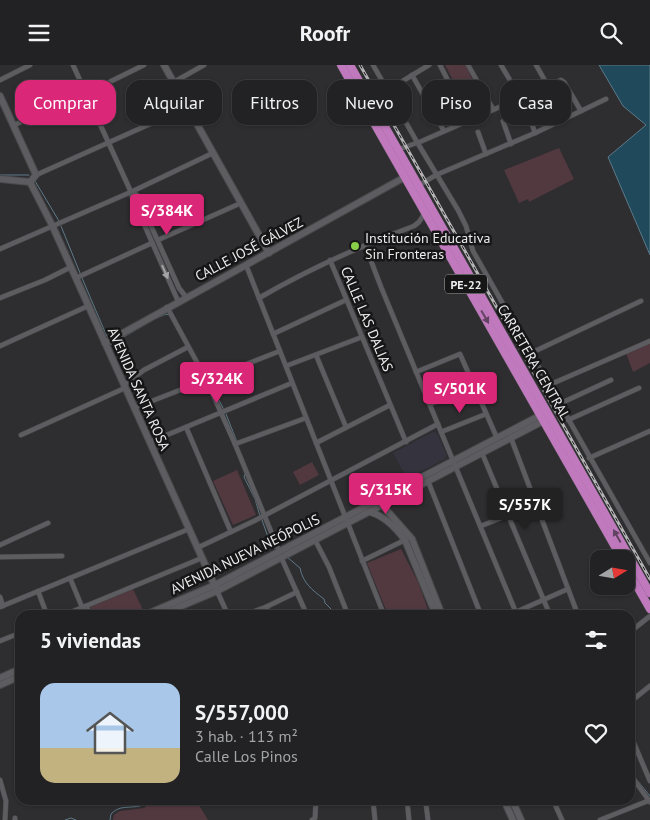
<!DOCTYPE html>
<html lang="es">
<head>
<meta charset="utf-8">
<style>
  :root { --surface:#222224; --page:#2a2a2c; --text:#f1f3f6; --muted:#a2a4a6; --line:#3f3f41; --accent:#db2777 }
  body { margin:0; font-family:"PT Sans",sans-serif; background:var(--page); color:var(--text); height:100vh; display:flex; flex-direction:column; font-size:19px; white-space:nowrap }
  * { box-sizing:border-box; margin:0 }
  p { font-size:16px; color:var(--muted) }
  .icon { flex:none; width:28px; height:28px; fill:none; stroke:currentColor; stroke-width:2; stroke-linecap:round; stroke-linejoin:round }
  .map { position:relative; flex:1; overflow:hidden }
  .side { position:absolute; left:15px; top:545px; width:620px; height:195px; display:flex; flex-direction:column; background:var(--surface); border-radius:15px; box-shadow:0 1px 4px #0004,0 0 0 1px var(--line) }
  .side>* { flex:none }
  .hud { position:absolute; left:15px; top:15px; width:620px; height:45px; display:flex; gap:10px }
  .needle { width:32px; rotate:79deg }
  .controls { position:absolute; left:590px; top:485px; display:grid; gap:10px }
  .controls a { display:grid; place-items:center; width:45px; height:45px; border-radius:10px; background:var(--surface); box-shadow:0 1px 4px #0004,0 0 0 1px var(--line); font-size:25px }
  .price { position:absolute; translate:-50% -42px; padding:0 11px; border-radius:5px; background:var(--accent); color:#fff; font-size:16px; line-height:32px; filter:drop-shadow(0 1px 2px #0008) }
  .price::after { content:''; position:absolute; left:50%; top:30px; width:15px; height:11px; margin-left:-8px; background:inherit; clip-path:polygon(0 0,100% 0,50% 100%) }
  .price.current { background:#222; color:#fff }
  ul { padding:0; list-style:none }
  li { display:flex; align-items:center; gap:15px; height:125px; padding:0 25px }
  li span { display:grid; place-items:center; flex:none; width:140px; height:100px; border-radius:15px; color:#555 }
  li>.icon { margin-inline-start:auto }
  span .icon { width:60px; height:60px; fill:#fffc; stroke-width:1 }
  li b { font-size:21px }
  h2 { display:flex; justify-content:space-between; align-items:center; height:60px; padding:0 25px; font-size:21px }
  .chip { padding:0 18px; border-radius:15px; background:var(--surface); box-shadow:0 1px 4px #0004,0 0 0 1px var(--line); font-size:18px; line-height:45px }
  .chip.current { background:var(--accent); color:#fff }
  header { display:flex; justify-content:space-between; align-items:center; height:65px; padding:0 25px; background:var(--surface); font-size:22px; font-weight:600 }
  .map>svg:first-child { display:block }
</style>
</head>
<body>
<header><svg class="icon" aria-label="menu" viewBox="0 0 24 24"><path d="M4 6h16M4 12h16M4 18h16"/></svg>Roofr<svg class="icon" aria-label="search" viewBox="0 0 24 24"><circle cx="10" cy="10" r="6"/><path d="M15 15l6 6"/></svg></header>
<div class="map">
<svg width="650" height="755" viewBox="0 0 650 755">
  <rect width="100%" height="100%" fill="#2e2d30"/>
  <polygon fill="#35333d" points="433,367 437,368 447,391 445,394 407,413 393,388"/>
  <g fill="#51393f">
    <polygon points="445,0 465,0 487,42 470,48"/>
    <polygon points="559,83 574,114 529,137 528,134 519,138 504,105"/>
    <polygon points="650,278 650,298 633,307 626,288"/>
    <polygon points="312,397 319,410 300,420 293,407"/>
    <polygon points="237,405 256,450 233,460 213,416"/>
    <polygon points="401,484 418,517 430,550 388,550 367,498"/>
    <polygon points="133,524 143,545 133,550 94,550 90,542"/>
    <polygon points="153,735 196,735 208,755 113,755 114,750 120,746 144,743"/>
  </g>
  <polygon fill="#20495c" stroke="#5d7a88" points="599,0 650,0 650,190 608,92 646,60 623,41"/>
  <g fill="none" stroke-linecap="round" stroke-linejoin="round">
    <g stroke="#5d7a88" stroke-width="1">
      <polyline points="0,110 29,110"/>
      <polyline points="35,116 59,156"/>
      <polyline points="61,161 80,208"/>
      <polyline points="82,213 108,274"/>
      <polyline points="157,253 166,249 169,250"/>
      <polyline points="110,279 110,280 151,256"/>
      <polyline points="210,317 224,345"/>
      <polyline points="226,349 237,377"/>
      <polyline points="245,409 244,412 255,434 260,451"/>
      <polyline points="262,455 269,475 276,485"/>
      <path d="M287,492l13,11c3,15 12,22 24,31l1,4 12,12"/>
      <polyline points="633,710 650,731"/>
      <polyline points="65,755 71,753 76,755"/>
      <path d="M110,755l1,-6c3,-3 6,-5 10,-6 10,-2 22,1 27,-8"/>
    </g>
    <g stroke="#49494b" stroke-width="5.5">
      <g id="street">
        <polyline points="73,0 131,127 132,132 178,236"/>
        <polyline points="373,0 417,77 458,145 466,161 473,186 650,498"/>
        <polyline points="440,0 468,55"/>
        <polyline points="468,0 493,44"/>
        <polyline points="501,0 520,32"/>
        <polyline points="536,0 548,21"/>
        <polyline points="412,10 444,66"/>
        <polyline points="0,15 30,0"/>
        <polyline points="174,17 204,0"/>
        <polyline points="388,25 429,0"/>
        <polyline points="551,35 560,57"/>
        <polyline points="529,50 535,68"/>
        <polyline points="503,56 511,79"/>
        <polyline points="14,60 85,29 144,0"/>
        <polyline points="478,67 486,89"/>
        <polyline points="397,85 422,76 561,15 564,17 581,46"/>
        <polyline points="36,110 188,42"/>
        <polyline points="416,122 436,110 535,68 606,34"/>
        <polyline points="131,127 137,130 179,223 186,232"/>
        <polyline points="158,175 241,138"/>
        <polyline points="365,180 381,222 517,550"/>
        <polyline points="0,184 131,127 213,88"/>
        <polyline points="330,195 406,377"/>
        <polyline points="246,200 384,550"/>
        <polyline points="76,213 152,178"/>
        <polyline points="0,233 45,215 71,202"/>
        <path d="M259,233c50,-29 101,-52 155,-72l5,-4 6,-9"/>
        <polyline points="167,242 206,314 235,379 279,486"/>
        <polyline points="273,269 346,235"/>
        <polyline points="0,281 88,241"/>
        <polyline points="531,288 641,236"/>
        <polyline points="316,290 346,362"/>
        <polyline points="286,301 362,272"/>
        <polyline points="416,307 460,289 497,373"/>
        <polyline points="124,320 144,305 188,282"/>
        <polyline points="549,320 650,276"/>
        <polyline points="430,339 475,323"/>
        <polyline points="559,339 611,315"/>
        <polyline points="134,343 280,286"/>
        <polyline points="568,355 639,323"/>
        <polyline points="186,362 231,467"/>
        <polyline points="441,367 486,349"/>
        <polyline points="21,370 125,323"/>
        <polyline points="511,373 578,550"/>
        <polyline points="150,377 292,318"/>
        <polyline points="316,378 390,340"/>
        <polyline points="235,379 306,353"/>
        <polyline points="482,388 550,550"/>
        <polyline points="589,393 650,366"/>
        <polyline points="428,416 481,550"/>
        <polyline points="481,461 536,439"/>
        <polyline points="315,475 329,502 348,550"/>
        <polyline points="0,480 48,458"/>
        <polyline points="197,483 254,456 438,359"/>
        <polyline points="0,492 62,491"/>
        <polyline points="281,492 307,550"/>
        <polyline points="362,496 405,475"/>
        <polyline points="70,513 82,542"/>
        <polyline points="38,526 47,550"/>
        <polyline points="217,526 228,550"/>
        <polyline points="0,532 3,541"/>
        <polyline points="86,541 91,550"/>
        <polyline points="0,542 189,464"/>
        <polyline points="266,542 270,550"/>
        <polyline points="597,547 599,550"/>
        <polyline points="64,550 202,493"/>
        <polyline points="244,550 266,542 297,527"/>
        <polyline points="509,550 568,524"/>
        <polyline points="630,567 650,551"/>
        <polyline points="0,576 20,568"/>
        <polyline points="630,637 650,621"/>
        <polyline points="630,669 650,716"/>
        <polyline points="630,709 650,737"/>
        <polyline points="0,715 6,736 5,755"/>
        <polyline points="373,735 375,755"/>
        <polyline points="407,735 409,755"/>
        <polyline points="553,735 562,755"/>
        <polyline points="15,755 15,753"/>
        <polyline points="312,755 315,753 316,735"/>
        <polyline points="428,755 426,739 428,736 436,735"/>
        <polyline points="600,755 650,735"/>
      </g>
    </g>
    <g stroke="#49494b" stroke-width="8">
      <g id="secondary">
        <polyline points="164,0 269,188"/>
        <polyline points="0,31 36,110 30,117"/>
        <polyline points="0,114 30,117"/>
        <polyline points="30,117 52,160 217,526"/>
        <polyline points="105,278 405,112"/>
        <polyline points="382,440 412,474 442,550"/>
        <path d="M370,447c15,4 26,16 35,28l31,75"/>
        <polyline points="145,550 215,520 543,349"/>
        <polyline points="160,550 217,526 547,354"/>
        <polyline points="0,613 20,604"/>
        <polyline points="0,620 20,611"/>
        <polyline points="504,735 513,755"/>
        <polyline points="512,735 521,755"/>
      </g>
    </g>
    <g stroke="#49494b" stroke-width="9">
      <g id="highway">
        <polyline points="341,0 622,494"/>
        <polyline points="350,0 650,528"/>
        <polyline points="626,502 650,544"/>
      </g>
    </g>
    <use href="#street" stroke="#5d5c60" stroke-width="4.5"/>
    <use href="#secondary" stroke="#5d5c60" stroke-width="6"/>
    <use href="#highway" stroke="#c079bd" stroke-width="8"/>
    <g stroke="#b5b4b7" stroke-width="3">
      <polyline id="rail" points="360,0 650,514"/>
    </g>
    <use href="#rail" stroke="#161617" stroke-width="1" stroke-dasharray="4" stroke-linecap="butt"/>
  </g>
  <defs><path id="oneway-solid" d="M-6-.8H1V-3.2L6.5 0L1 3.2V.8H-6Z" transform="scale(1.25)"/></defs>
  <use fill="#a4a4a7" href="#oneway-solid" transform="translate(165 207) rotate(66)"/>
  <g fill="#624362">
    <use href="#oneway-solid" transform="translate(485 252) rotate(60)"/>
    <use href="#oneway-solid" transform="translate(617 471) rotate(-119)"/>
  </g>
  <circle fill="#89ce48" stroke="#161617" stroke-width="2" cx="355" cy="181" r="5"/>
  <g text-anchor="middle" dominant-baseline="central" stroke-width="5" stroke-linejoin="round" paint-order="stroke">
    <rect fill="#161617" stroke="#acacae" stroke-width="1" x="445" y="209.5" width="42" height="19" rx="4"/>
    <g font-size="12" font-weight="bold" fill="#ececee">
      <text x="466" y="219">PE-22</text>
    </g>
    <g font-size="14" fill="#ececee" stroke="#161617" text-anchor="start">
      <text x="365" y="173">Institución Educativa<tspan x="365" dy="16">Sin Fronteras</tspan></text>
    </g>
    <g font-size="14" fill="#ececee" stroke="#161617">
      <text transform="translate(249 184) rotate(-28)">CALLE JOSÉ GÁLVEZ</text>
      <text transform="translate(367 254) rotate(67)">CALLE LAS DALIAS</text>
      <text transform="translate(534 297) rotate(60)">CARRETERA CENTRAL</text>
      <text transform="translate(139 324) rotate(66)">AVENIDA SANTA ROSA</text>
      <text transform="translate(245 489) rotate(-26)">AVENIDA NUEVA NEÓPOLIS</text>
    </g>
  </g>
</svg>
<div class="controls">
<a><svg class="needle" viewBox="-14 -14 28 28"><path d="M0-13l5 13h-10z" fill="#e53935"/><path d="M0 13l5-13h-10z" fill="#a2a4a6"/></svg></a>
</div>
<b class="price" style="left:167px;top:171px">S/384K</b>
<b class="price" style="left:217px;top:339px">S/324K</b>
<b class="price" style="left:460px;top:349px">S/501K</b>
<b class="price" style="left:386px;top:450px">S/315K</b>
<b class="price current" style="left:525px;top:465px">S/557K</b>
<div class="hud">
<a class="chip current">Comprar</a>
<a class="chip">Alquilar</a>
<a class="chip">Filtros</a>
<a class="chip">Nuevo</a>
<a class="chip">Piso</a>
<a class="chip">Casa</a>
</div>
<section class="side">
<h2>5 viviendas<svg class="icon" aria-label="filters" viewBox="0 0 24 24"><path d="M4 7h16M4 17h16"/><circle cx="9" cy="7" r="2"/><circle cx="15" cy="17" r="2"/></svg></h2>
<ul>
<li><span style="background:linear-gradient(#a9c7e8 65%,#c2b280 0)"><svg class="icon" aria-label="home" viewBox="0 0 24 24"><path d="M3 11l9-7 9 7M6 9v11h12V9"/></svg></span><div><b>S/557,000</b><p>3 hab. · 113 m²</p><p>Calle Los Pinos</p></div><svg class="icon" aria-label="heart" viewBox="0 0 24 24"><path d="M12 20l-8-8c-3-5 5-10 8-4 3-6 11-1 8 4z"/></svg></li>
</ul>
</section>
</div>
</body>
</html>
